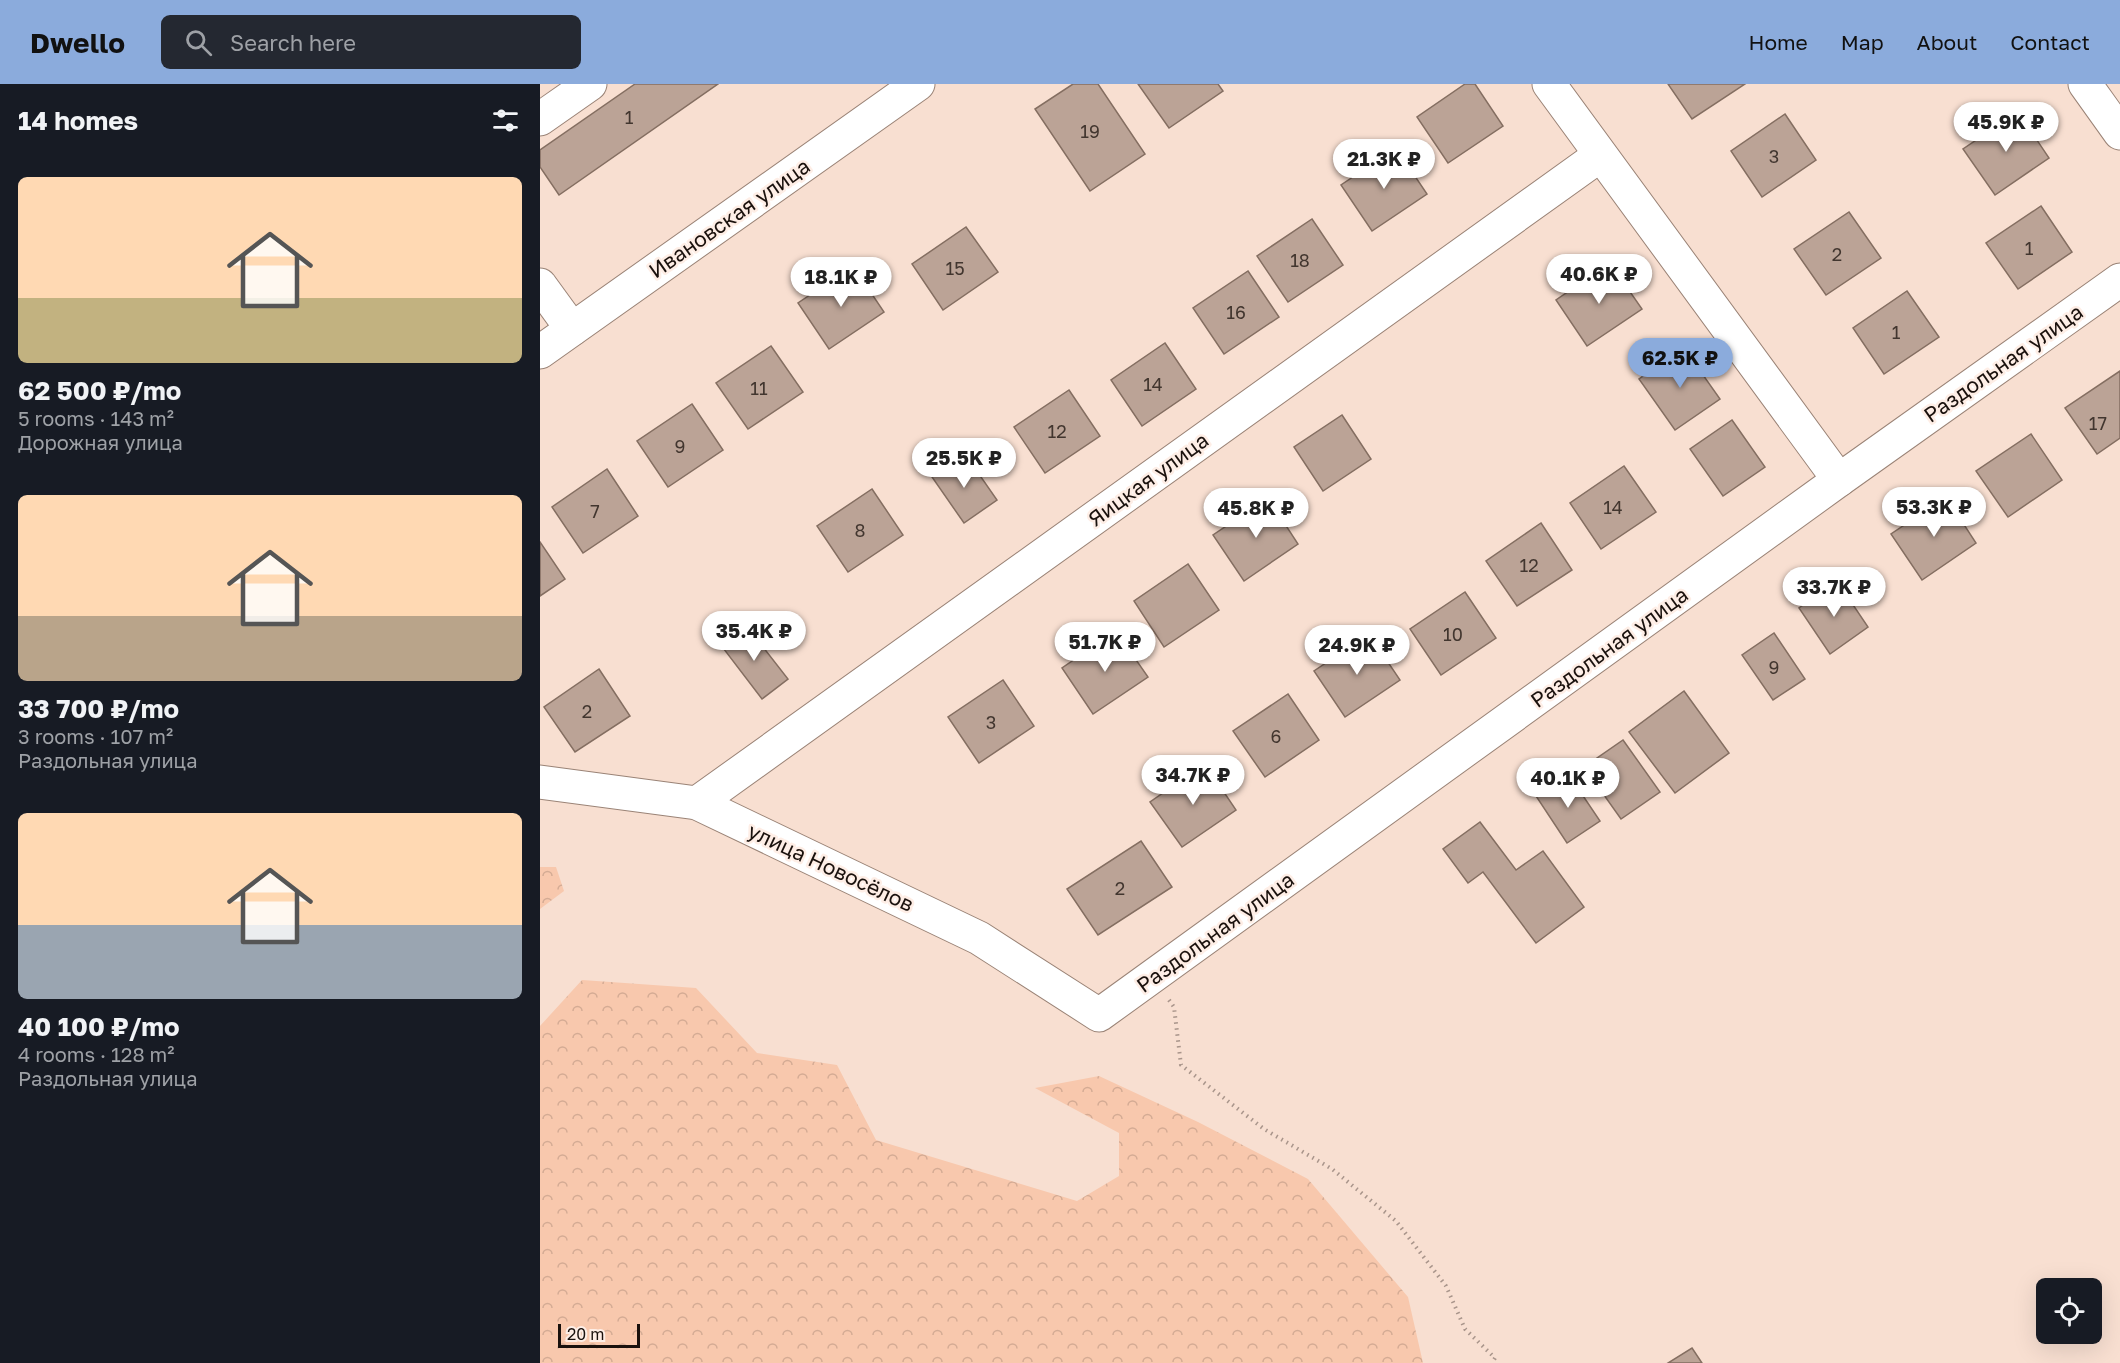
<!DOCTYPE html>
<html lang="en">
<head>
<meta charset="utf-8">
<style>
  :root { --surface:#171b24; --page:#242831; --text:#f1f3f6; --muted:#9ea1a6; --accent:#8babdc }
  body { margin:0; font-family:"Golos Text",sans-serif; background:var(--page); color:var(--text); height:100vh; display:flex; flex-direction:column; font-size:22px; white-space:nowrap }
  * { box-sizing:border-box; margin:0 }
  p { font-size:20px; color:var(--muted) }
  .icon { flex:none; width:33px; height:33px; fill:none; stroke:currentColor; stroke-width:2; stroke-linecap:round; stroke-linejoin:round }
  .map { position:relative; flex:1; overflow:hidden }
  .drawer { display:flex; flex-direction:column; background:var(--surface); width:540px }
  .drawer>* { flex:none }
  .controls { position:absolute; left:1496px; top:1194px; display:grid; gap:12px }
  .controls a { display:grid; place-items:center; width:66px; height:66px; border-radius:9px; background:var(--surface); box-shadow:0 6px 24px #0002; font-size:30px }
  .scale { position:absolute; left:18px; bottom:15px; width:82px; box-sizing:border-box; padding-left:6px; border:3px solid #1a110d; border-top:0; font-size:16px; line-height:21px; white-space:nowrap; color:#1a110d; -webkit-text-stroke:4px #feeee6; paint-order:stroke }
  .price { position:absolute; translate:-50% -51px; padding:0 14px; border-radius:21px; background:#fff; color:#222; font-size:20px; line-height:39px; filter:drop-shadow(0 2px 3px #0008) }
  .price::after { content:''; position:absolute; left:50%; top:36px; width:18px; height:14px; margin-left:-9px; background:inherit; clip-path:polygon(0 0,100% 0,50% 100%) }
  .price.current { background:var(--accent); color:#111 }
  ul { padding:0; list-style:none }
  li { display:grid; align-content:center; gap:12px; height:318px; padding:0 18px }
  li span { display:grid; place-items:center; height:186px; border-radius:9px; color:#555 }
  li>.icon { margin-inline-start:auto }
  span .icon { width:108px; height:108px; fill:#fffc; stroke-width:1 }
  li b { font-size:26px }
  h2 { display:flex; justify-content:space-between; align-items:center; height:72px; padding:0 18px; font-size:26px }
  header { display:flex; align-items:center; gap:36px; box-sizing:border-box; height:84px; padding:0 30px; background:var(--accent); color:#111 }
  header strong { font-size:28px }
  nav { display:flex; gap:33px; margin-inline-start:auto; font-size:21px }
  .search { width:420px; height:54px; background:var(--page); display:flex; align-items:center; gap:15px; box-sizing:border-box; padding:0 21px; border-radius:9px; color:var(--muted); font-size:22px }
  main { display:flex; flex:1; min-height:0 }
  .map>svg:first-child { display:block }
</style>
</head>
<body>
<header>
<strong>Dwello</strong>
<div class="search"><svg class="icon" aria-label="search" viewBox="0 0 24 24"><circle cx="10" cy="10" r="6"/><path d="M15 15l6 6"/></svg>Search here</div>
<nav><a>Home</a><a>Map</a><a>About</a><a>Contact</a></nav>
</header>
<main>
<section class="drawer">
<h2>14 homes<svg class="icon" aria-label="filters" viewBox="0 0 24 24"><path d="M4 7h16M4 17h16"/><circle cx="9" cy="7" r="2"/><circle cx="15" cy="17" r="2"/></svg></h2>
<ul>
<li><span style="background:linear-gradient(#ffd9b3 65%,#c2b280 0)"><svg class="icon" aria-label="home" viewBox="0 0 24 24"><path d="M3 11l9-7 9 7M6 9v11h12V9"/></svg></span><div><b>62 500 ₽/mo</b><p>5 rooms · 143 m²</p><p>Дорожная улица</p></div></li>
<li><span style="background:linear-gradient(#ffd9b3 65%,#b9a48a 0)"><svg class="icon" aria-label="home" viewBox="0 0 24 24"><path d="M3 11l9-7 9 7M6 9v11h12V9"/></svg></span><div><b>33 700 ₽/mo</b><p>3 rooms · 107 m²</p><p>Раздольная улица</p></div></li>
<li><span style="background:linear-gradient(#ffd9b3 60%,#9aa5b1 0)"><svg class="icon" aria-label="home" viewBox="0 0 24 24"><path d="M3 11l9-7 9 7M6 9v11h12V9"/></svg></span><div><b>40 100 ₽/mo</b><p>4 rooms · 128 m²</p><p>Раздольная улица</p></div></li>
</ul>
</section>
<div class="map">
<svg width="1580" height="1279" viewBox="0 0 1580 1279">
  <defs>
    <pattern id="forest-crowns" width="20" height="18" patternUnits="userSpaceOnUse" patternTransform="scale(1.5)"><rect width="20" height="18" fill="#f8c8ad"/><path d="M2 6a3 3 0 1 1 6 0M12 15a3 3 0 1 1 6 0" fill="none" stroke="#d4ab94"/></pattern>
  </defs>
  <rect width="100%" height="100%" fill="#f8dfd1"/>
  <g fill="url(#forest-crowns)">
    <polygon points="0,783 16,783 24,807 0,825"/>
    <polygon points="42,896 156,904 217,969 297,981 336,1056 537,1117 579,1092 579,1049 495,1004 559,992 658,1038 768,1095 868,1213 883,1279 0,1279 0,942"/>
  </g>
  <g fill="#bba396" stroke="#846e61" stroke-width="1.5">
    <polygon points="95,0 178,0 19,111 0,83 0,66"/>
    <polygon points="533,0 558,0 605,70 550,107 495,25"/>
    <polygon points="598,0 678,0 683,7 629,44"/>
    <polygon points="925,0 935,0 963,42 908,79 877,33"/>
    <polygon points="1128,0 1205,0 1152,35"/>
    <polygon points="1478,28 1509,74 1455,111 1423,65"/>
    <polygon points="1245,30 1276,76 1222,113 1191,67"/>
    <polygon points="856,64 887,110 832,147 801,101"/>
    <polygon points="1501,122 1532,168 1478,205 1446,159"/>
    <polygon points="1309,128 1341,174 1286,211 1254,165"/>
    <polygon points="772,135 803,181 748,218 717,172"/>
    <polygon points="426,143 458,188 403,226 372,180"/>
    <polygon points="1070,179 1102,225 1047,262 1016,216"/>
    <polygon points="313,182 344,228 289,265 258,219"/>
    <polygon points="708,187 739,233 684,270 653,224"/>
    <polygon points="1367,207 1399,253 1344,290 1313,244"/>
    <polygon points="625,259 656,305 602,342 571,296"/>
    <polygon points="231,262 263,308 208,345 176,299"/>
    <polygon points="1144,264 1180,315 1135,346 1099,295"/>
    <polygon points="1580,287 1580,354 1557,370 1525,324"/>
    <polygon points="529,306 560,352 505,389 474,343"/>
    <polygon points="152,320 183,366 128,403 97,357"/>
    <polygon points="802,331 831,375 783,407 754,363"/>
    <polygon points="1192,336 1225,383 1183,412 1150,365"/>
    <polygon points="1491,350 1522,396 1468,433 1436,387"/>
    <polygon points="425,370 457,416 424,439 392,393"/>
    <polygon points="1084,382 1116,428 1061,465 1030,419"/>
    <polygon points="67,385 98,432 43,469 12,423"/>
    <polygon points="332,405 363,451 308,488 277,442"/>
    <polygon points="1406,413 1436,459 1382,496 1351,450"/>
    <polygon points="728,414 758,460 704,497 673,451"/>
    <polygon points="1001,439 1032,486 977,522 946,477"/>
    <polygon points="0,458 25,495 0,512"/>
    <polygon points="648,480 679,526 624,563 594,517"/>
    <polygon points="1297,497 1328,543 1290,570 1259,524"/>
    <polygon points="925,508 956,554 901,591 870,545"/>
    <polygon points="205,540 248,595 222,615 180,560"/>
    <polygon points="576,547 608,593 553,630 522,584"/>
    <polygon points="1234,549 1265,595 1233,616 1202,571"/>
    <polygon points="829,550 860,596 805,633 774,587"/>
    <polygon points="59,585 90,632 35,668 4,623"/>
    <polygon points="463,596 494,642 439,679 408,633"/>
    <polygon points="1144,607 1189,669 1135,709 1089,648"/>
    <polygon points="748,610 779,656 725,693 693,647"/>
    <polygon points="1083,656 1120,708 1081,735 1044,683"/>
    <polygon points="665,680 696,726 642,763 610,718"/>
    <polygon points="1029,691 1060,737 1027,759 996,712"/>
    <polygon points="940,738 976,786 1003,767 1044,823 996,859 943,788 928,799 903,765"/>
    <polygon points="601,757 632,803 558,851 527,805"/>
    <polygon points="1152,1264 1162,1279 1128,1279"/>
  </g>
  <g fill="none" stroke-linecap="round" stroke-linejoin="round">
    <g stroke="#9a8376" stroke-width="35">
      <g id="minor">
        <polyline points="1009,0 1299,396"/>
        <polyline points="1545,0 1580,49"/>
        <polyline points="0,35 50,0"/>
        <polyline points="0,201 32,245"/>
        <polyline points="0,268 378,0"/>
        <polyline points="0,698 157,719 439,854 559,931 1299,396 1580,196"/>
        <polyline points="157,719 1059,72"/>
      </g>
    </g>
    <polyline stroke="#a9958b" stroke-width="4" stroke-dasharray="1.5 4.5" stroke-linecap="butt" points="629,916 634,923 641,981 724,1045 792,1085 856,1137 906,1202 925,1245 955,1274 952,1279"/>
    <use href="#minor" stroke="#fff" stroke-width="33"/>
  </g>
  <g text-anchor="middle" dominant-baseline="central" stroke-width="5" stroke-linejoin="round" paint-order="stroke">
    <g font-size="18" fill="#42362f">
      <text x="89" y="33">1</text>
      <text x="550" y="47">19</text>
      <text x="1234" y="72">3</text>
      <text x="1489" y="164">1</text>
      <text x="1297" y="170">2</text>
      <text x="760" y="176">18</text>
      <text x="415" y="184">15</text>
      <text x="696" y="228">16</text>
      <text x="1356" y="248">1</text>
      <text x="613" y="300">14</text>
      <text x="219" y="304">11</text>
      <text x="1558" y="339">17</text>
      <text x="517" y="347">12</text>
      <text x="140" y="362">9</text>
      <text x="1073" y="423">14</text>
      <text x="55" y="427">7</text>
      <text x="320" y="446">8</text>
      <text x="989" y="481">12</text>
      <text x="913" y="550">10</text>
      <text x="1234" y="583">9</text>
      <text x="47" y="627">2</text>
      <text x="451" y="638">3</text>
      <text x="736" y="652">6</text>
      <text x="580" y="804">2</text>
    </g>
    <g font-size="21" fill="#1a110d" stroke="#feeee6">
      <text transform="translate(189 134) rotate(-35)">Ивановская улица</text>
      <text transform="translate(1463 279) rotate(-35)">Раздольная улица</text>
      <text transform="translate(608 395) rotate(-36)">Яицкая улица</text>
      <text transform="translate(1069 563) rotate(-36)">Раздольная улица</text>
      <text transform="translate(291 783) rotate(25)">улица Новосёлов</text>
      <text transform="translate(675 848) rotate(-36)">Раздольная улица</text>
    </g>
  </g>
</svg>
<div class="controls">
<a><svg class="icon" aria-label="locate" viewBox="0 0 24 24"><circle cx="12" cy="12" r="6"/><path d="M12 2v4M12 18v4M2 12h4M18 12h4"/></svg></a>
</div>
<div class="scale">20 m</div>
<b class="price" style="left:1466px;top:69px">45.9K ₽</b>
<b class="price" style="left:844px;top:106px">21.3K ₽</b>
<b class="price" style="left:1059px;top:221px">40.6K ₽</b>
<b class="price" style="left:301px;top:224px">18.1K ₽</b>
<b class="price current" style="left:1140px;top:305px">62.5K ₽</b>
<b class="price" style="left:424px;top:405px">25.5K ₽</b>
<b class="price" style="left:1394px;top:454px">53.3K ₽</b>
<b class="price" style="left:716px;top:455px">45.8K ₽</b>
<b class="price" style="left:1294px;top:534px">33.7K ₽</b>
<b class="price" style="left:214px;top:578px">35.4K ₽</b>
<b class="price" style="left:565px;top:589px">51.7K ₽</b>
<b class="price" style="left:817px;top:592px">24.9K ₽</b>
<b class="price" style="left:653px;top:722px">34.7K ₽</b>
<b class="price" style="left:1028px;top:725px">40.1K ₽</b>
</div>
</main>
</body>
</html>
